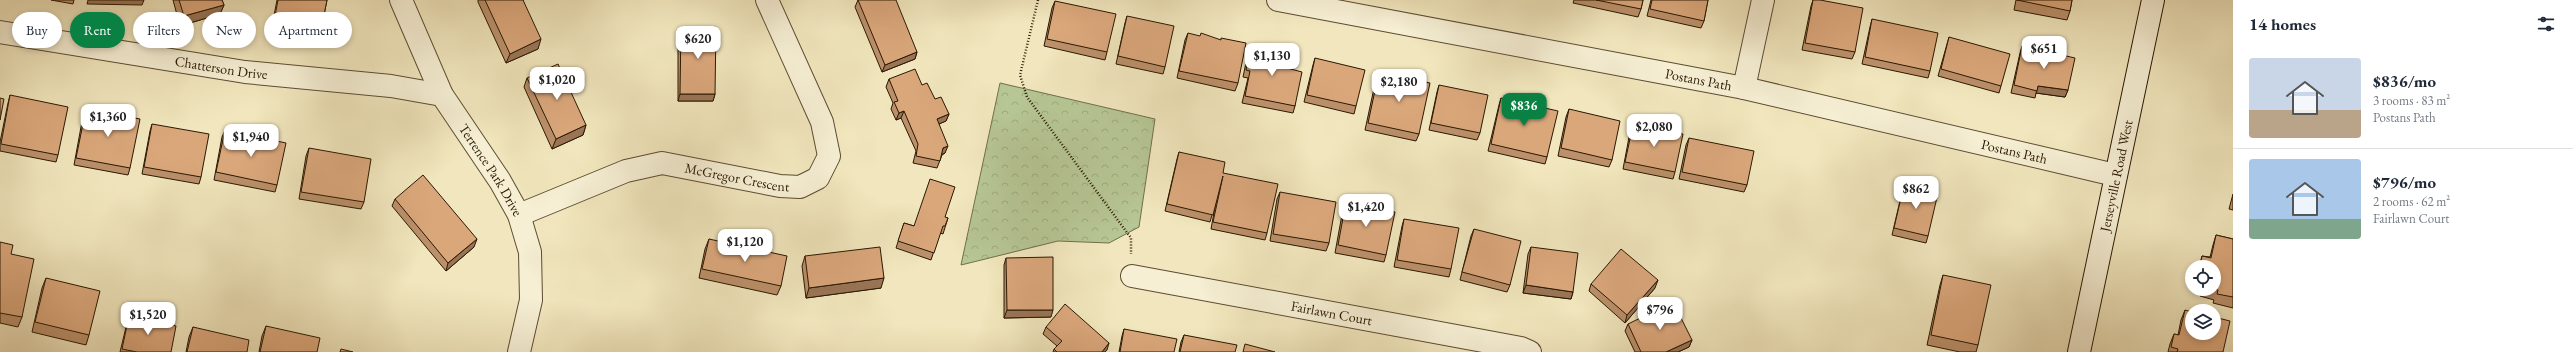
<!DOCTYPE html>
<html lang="en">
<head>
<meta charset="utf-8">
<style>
  :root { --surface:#fff; --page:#f2f2f3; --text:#1f2937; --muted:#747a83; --line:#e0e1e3; --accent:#0b8043 }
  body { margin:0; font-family:"EB Garamond",serif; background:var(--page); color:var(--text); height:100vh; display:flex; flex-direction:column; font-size:15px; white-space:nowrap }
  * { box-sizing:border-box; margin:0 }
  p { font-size:13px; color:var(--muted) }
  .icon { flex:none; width:22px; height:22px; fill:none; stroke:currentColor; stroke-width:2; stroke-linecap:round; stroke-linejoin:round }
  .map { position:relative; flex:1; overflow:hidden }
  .drawer { display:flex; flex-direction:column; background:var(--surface); width:340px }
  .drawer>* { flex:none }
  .banner { position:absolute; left:12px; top:12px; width:380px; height:36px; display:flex; gap:8px }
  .controls { position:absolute; left:2185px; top:260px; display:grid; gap:8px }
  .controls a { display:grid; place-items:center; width:36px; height:36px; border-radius:50%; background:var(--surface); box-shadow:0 2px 6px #0003; font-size:20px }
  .price { position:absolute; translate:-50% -34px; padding:0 9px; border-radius:8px; background:#fff; color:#222; font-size:13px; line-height:26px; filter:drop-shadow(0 1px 2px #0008) }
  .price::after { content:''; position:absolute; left:50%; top:24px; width:12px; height:9px; margin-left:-6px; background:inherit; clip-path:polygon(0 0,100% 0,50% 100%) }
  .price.active { background:var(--accent); color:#fff }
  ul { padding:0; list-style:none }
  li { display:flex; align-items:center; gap:12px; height:100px; padding:0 16px }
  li+li { border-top:1px solid var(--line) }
  li span { display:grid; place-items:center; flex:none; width:112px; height:80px; border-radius:4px; color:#555 }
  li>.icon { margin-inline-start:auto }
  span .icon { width:48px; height:48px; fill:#fffc; stroke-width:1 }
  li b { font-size:17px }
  h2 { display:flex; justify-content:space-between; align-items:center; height:48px; padding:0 16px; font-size:17px }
  .pill { padding:0 14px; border-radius:18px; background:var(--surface); box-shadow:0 2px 6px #0003; font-size:14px; line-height:36px }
  .pill.active { background:var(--accent); color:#fff }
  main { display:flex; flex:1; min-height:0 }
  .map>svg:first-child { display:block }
</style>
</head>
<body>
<main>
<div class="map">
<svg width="2233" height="352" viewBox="0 0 2233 352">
  <defs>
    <pattern id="park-crowns" width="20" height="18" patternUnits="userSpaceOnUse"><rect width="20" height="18" fill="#b6c694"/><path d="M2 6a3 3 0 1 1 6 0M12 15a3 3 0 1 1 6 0" fill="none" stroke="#9da97e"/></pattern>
  </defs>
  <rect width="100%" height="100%" fill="#f1e6bd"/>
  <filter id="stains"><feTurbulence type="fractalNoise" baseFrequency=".005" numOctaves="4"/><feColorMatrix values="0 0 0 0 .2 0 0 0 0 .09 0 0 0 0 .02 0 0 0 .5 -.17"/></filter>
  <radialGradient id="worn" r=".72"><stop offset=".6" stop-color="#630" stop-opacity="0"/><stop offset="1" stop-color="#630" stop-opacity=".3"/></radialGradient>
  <polygon fill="url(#park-crowns)" stroke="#706f4b" points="1000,83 1155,119 1139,227 1109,243 1058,241 961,265"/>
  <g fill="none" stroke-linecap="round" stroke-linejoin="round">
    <g stroke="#5c4c31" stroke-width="24">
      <g id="minor">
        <path id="s1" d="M401,0l41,95 58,86 19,34 11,37 1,48 -12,52"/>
        <path id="s2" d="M1278,0l466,88 371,87"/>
        <path id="s3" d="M0,32l245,40 146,14 51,9"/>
        <polyline points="1744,88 1763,0"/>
        <path id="s4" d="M519,215l107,-44 36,-8 118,23 20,1 18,-9 11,-22 -7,-34 -55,-122"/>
        <path id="s5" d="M1132,276l389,72 9,4"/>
      </g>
    </g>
    <g stroke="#2a1802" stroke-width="24">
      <g id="secondary">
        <path id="s6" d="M2079,352l74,-352"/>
      </g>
    </g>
    <polyline stroke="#2a1802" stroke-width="2.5" stroke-dasharray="1 2" stroke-linecap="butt" points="1038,0 1020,75 1027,97 1131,238 1131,254"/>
    <use href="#minor" stroke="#f6efd4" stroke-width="22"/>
    <use href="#secondary" stroke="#f6efd4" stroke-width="22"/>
  </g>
  <g fill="#bb906a" stroke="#2a1802">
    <polygon points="51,0 74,0 73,4"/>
    <polygon points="173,0 222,0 224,5 220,14 180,26"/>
    <polygon points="277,0 327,0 321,30 317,40 271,31"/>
    <polygon points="478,0 523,0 538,49 506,63 478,2"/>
    <polygon points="858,0 917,52 915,59 882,72 855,7"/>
    <polygon points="1574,0 1643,0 1641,9 1638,17 1573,3"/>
    <polygon points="1651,0 1708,0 1704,21 1701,28 1647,16"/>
    <polygon points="1813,0 1855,52 1852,59 1802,50 1811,6"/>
    <polygon points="2016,0 2072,0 2070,11 2067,20 2014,10"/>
    <polygon points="1055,1 1107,52 1105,60 1044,46 1052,8"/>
    <polygon points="1127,16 1165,67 1163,74 1116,64 1125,23"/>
    <polygon points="1872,19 1930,71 1928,78 1862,64 1870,27"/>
    <polygon points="681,27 715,94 713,101 678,101 678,34"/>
    <polygon points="1188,33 1238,83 1235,91 1177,78 1185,40"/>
    <polygon points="1949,37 2001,86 1999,93 1938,76 1947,44"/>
    <polygon points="1251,46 1287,68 1295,106 1293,113 1242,103 1248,78 1243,77 1248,53"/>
    <polygon points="2022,46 2068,90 2065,97 2036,93 2035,98 2011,93 2020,53"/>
    <polygon points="1315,58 1356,106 1354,114 1304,102 1313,65"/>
    <polygon points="1379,72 1419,134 1416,141 1365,130 1376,79"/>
    <polygon points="527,78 586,125 583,135 552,149 524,87"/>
    <polygon points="889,79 922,85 949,114 946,121 939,124 945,153 942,155 937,168 913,163 916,151 901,118 896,120 891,109 893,103 886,87"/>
    <polygon points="1439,85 1480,133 1477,140 1429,130 1437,92"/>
    <polygon points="10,95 58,155 56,162 0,151 0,142 8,103"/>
    <polygon points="1501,98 1547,157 1545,164 1488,151 1499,105"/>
    <polygon points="86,109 130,168 128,175 74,165 83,116"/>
    <polygon points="1569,109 1612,160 1609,167 1558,156 1566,117"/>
    <polygon points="152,124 201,177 199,184 142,174 150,131"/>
    <polygon points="1633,125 1675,172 1673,179 1623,169 1630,132"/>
    <polygon points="225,130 277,185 275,192 214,180 222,137"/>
    <polygon points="1689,138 1747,185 1744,192 1679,179 1686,145"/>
    <polygon points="309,148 364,202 361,209 299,199 306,156"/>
    <polygon points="1179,152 1223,173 1267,233 1265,240 1211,229 1216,201 1210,222 1165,211 1177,159"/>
    <polygon points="1904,185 1928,236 1926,243 1892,235 1902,192"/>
    <polygon points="1280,192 1329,243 1326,251 1270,241 1277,199"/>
    <polygon points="2233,194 2233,210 2229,209"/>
    <polygon points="395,199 474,247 446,271 392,206"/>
    <polygon points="1346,202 1386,255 1384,262 1335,253 1343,209"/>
    <polygon points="945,217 948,218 943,234 940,233 931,260 896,248 904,223 914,226"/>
    <polygon points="1404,219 1451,269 1449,277 1394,267 1402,226"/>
    <polygon points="1474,229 1510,285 1507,292 1460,280 1471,236"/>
    <polygon points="2216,235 2233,239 2233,308 2213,303 2214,300 2200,296 2201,289 2214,289 2214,267 2199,267 2202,256 2210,257 2213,245"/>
    <polygon points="709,239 781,286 777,295 699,278 705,249"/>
    <polygon points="0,242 11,254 22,317 18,327 0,323"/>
    <polygon points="1531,247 1573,292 1571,299 1523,293 1528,254"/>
    <polygon points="805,256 881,288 806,298 802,266"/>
    <polygon points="1006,258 1051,317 1004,318 1004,265"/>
    <polygon points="1943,275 1978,345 1976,352 1960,352 1927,345 1940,285"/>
    <polygon points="46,278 89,335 86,345 32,332 42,288"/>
    <polygon points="1591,284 1655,288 1625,323 1589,291"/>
    <polygon points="2185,310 2223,352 2168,352 2170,344 2174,334 2178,335 2181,320"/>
    <polygon points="129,316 171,352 120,352 127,323"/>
    <polygon points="1628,324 1692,340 1689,347 1678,352 1635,352 1625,331"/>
    <polygon points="266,326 317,352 259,352 262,336"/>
    <polygon points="193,327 247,352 186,352 189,337"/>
    <polygon points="1046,327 1107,350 1105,352 1053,352 1054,349 1057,346 1043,334"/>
    <polygon points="1124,329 1174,352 1119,352 1122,336"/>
    <polygon points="1184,335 1235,352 1179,352 1181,342"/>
  </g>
  <g fill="#997556" stroke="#2a1802">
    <polygon points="88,0 144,0 142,5 87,4"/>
    <polygon points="224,5 220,14 180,26 184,16"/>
    <polygon points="541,39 538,49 506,63 510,54"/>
    <polygon points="917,52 915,59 882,72 885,65"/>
    <polygon points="2038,86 2068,90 2065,97 2036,93"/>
    <polygon points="680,94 715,94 713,101 678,101"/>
    <polygon points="904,111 901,118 896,120 899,113"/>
    <polygon points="949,114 946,121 934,126 937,119"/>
    <polygon points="586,125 583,135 552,149 556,139"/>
    <polygon points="948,146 945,153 941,155 943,148"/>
    <polygon points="477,239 474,247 446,271 448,263"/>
    <polygon points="884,278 881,288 806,298 809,288"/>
    <polygon points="1658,280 1655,288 1625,323 1627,315"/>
    <polygon points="1526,285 1573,292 1571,299 1523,293"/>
    <polygon points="1007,310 1053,310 1051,317 1004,318"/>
    <polygon points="1692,340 1689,347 1678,352 1666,352"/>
    <polygon points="1109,343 1107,350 1105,352 1102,352"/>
  </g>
  <g fill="#daa77b" stroke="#2a1802">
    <polygon points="179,0 222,0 224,5 184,16"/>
    <polygon points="278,0 327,0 321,30 274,21"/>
    <polygon points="485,0 523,0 541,39 510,54"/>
    <polygon points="858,0 896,0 917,52 885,65"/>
    <polygon points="1596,0 1643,0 1641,9"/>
    <polygon points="1652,0 1708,0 1704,21 1650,9"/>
    <polygon points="1813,0 1820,0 1863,8 1855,52 1805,43"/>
    <polygon points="2017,0 2072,0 2070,11"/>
    <polygon points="1055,1 1116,14 1107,52 1047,39"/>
    <polygon points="1127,16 1174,26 1165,67 1118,56"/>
    <polygon points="1872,19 1938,33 1930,71 1865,57"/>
    <polygon points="681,27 716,27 715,94 680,94"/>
    <polygon points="1188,33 1200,36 1201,33 1221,40 1221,38 1246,43 1238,83 1179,71"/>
    <polygon points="1949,37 2010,54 2001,86 1941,69"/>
    <polygon points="1251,46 1290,54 1287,68 1302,72 1295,106 1245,96 1250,71 1246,70"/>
    <polygon points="2022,46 2075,58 2068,90 2038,86 2037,91 2014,85"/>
    <polygon points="1315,58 1365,70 1356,106 1307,95"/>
    <polygon points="558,64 586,125 556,139 527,78"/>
    <polygon points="915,69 922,85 927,83 935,99 941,97 949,114 937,119 948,146 943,148 940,161 916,156 918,144 904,111 899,113 894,102 898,101 889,79"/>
    <polygon points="1379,72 1430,83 1419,134 1368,123"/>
    <polygon points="1439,85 1488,95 1480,133 1431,123"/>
    <polygon points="10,95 68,107 58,155 1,144"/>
    <polygon points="0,98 4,99 0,120"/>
    <polygon points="1501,98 1558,111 1547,157 1491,144"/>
    <polygon points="86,109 140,119 130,168 76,158"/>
    <polygon points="1569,109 1620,121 1612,160 1561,148"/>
    <polygon points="152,124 209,134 201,177 144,167"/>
    <polygon points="1633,125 1683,134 1675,172 1625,162"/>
    <polygon points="225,130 286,143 277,185 216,172"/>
    <polygon points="1689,138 1754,151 1747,185 1682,172"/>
    <polygon points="309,148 371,159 364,202 301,192"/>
    <polygon points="1179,152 1225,162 1223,173 1278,184 1267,233 1213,222 1223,176 1213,215 1167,204"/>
    <polygon points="423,175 477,239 448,263 395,199"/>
    <polygon points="930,179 955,187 945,217 948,218 945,226 943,226 934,253 898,241 904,223 914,226"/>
    <polygon points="1904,185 1938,193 1928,236 1894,228"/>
    <polygon points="1280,192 1336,202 1329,243 1273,234"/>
    <polygon points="1346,202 1395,212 1386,255 1338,245"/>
    <polygon points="1404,219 1459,228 1451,269 1397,260"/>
    <polygon points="1474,229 1521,241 1510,285 1462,272"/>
    <polygon points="2216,235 2233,239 2233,297 2217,294 2218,290 2213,289 2214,289 2214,267 2200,267 2202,256 2211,258"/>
    <polygon points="709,239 787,256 781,286 702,269"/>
    <polygon points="0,242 13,245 11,254 34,259 22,317 0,313"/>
    <polygon points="880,247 884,278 809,288 805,256"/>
    <polygon points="1531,247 1578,253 1573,292 1526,285"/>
    <polygon points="1621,249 1658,280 1627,315 1591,284"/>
    <polygon points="1053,257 1053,310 1007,310 1006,258"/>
    <polygon points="1943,275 1991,285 1978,345 1931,335"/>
    <polygon points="46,278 100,291 89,335 35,322"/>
    <polygon points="1673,302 1692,340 1666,352 1641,352 1628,324"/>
    <polygon points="1065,304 1109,343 1102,352 1057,352 1054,349 1062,341 1046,327"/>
    <polygon points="2185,310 2192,312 2192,333 2214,333 2214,317 2230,321 2223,352 2177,352 2178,349 2171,347 2174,334 2179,335"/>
    <polygon points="129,316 176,326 171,352 137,352 122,349"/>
    <polygon points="266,326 320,338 317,352 260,352"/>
    <polygon points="193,327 249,340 247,352 187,352"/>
    <polygon points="1124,329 1177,339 1174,352 1120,352"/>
    <polygon points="1184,335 1237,345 1235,352 1180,352"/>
    <polygon points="1245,344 1275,352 1243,352"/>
    <polygon points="341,349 353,352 340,352"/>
  </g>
  <g text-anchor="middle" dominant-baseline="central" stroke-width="3" stroke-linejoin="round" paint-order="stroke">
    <g font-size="14" fill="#2a1802" stroke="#f6efd4">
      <text stroke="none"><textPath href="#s3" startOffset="224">Chatterson Drive</textPath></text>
      <text stroke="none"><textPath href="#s2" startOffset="428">Postans Path</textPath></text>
      <text stroke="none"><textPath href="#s2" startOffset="752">Postans Path</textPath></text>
      <text stroke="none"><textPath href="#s1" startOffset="193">Terrence Park Drive</textPath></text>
      <text stroke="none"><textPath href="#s4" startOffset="229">McGregor Crescent</textPath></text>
      <text stroke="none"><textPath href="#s6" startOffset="180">Jerseyville Road West</textPath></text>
      <text stroke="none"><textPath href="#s5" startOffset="203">Fairlawn Court</textPath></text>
    </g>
  </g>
  <rect width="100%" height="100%" filter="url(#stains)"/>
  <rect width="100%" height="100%" fill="url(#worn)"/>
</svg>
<div class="controls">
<a><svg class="icon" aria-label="locate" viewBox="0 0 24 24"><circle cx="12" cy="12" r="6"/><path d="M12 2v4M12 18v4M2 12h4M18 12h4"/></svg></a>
<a><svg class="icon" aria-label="layers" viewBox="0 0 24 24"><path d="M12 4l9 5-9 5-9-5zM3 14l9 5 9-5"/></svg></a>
</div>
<b class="price" style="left:698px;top:60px">$620</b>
<b class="price" style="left:2044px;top:70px">$651</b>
<b class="price" style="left:1272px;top:77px">$1,130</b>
<b class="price" style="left:557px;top:101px">$1,020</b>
<b class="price" style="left:1399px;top:103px">$2,180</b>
<b class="price active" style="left:1524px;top:127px">$836</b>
<b class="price" style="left:108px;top:138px">$1,360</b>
<b class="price" style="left:1654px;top:148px">$2,080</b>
<b class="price" style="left:251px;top:158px">$1,940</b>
<b class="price" style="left:1916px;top:210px">$862</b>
<b class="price" style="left:1366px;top:228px">$1,420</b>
<b class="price" style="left:745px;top:263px">$1,120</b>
<b class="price" style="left:1660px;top:331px">$796</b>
<b class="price" style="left:148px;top:336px">$1,520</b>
<div class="banner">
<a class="pill">Buy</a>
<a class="pill active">Rent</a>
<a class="pill">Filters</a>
<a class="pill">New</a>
<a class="pill">Apartment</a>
</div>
</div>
<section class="drawer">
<h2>14 homes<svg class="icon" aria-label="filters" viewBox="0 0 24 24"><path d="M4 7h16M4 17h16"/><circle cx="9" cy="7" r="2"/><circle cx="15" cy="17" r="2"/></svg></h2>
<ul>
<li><span style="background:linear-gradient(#c9d6e8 65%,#b9a48a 0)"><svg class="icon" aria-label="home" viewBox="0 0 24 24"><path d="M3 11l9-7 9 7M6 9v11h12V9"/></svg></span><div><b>$836/mo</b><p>3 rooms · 83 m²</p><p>Postans Path</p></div></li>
<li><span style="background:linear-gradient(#a9c7e8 75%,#7fa58c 0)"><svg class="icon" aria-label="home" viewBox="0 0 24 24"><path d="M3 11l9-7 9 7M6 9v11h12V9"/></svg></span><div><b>$796/mo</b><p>2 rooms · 62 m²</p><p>Fairlawn Court</p></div></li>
</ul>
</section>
</main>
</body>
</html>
